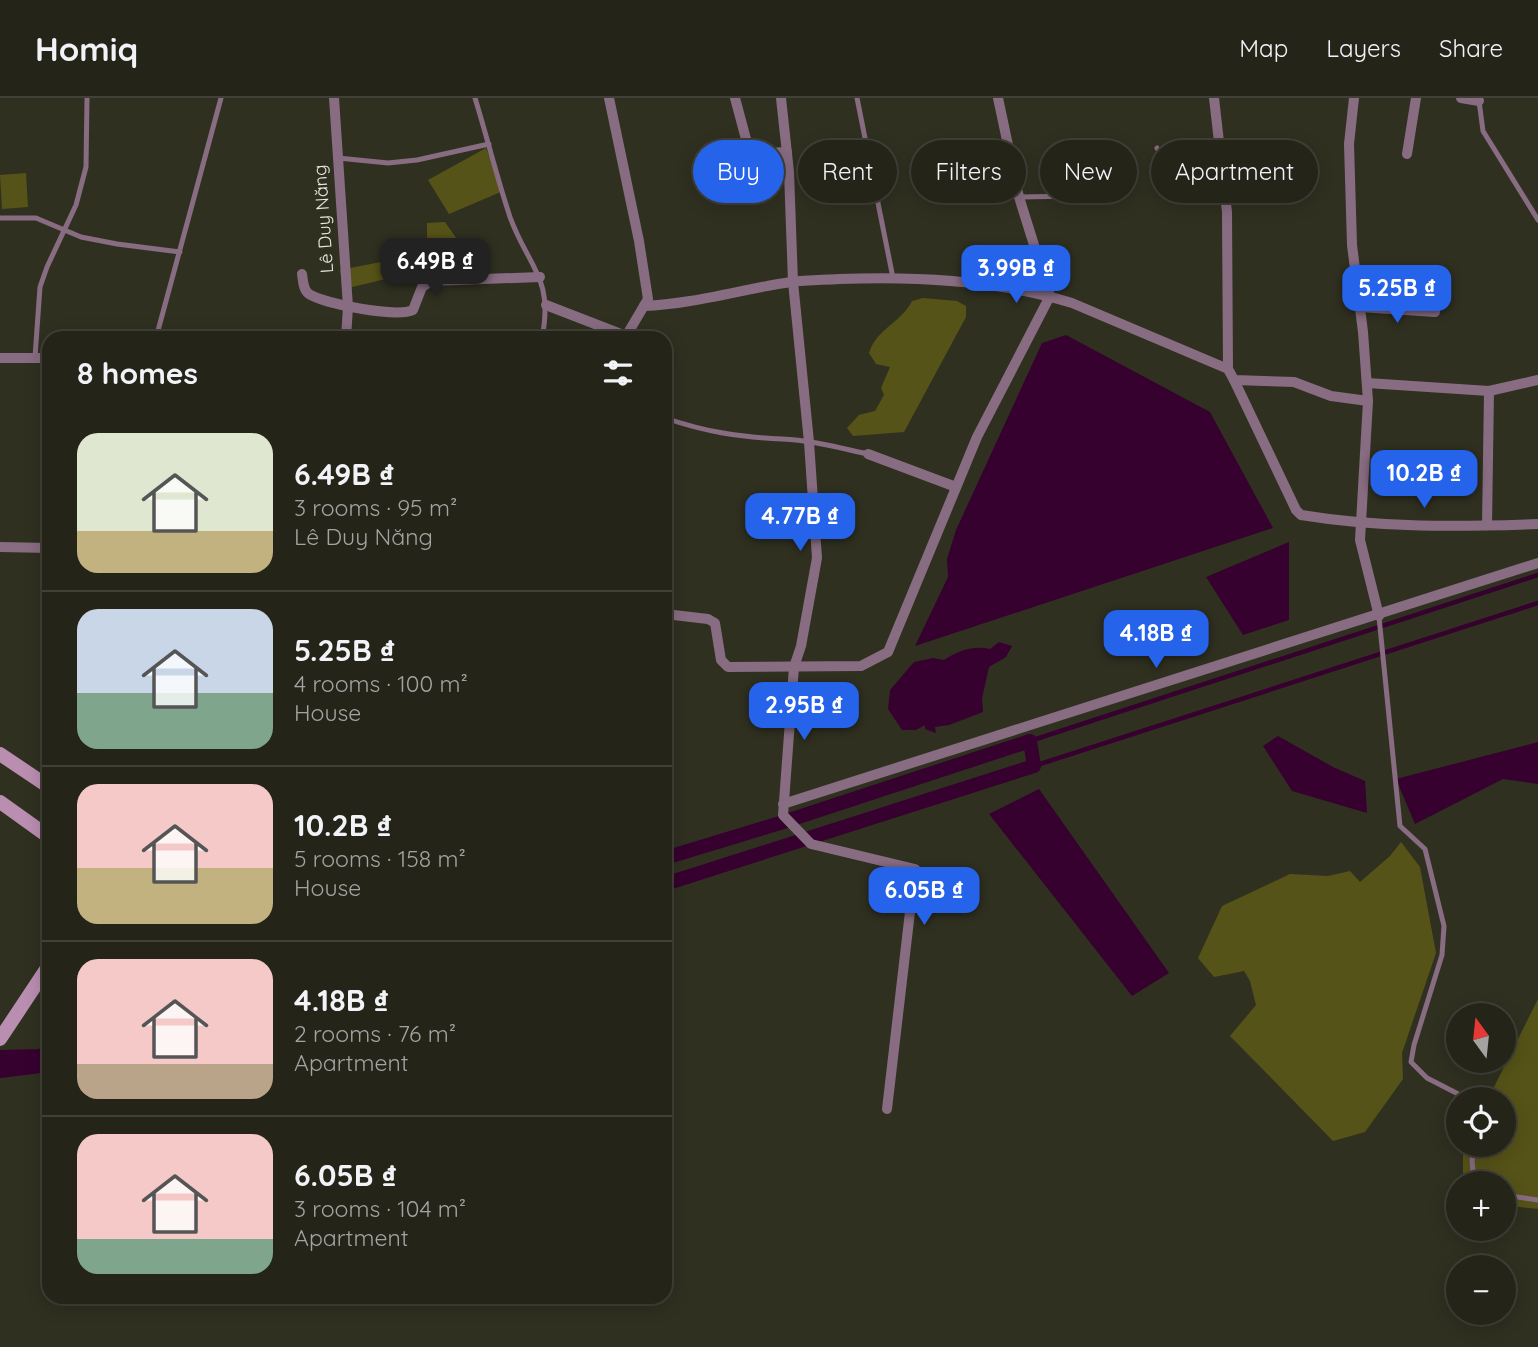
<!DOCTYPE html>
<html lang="en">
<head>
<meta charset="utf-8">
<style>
  :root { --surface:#242419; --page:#2c2c22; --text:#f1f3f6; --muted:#a3a4a2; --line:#414138; --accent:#2563eb }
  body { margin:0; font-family:Quicksand,sans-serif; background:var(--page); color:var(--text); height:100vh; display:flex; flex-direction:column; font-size:26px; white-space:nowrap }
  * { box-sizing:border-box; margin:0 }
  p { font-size:23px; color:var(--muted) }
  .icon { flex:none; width:38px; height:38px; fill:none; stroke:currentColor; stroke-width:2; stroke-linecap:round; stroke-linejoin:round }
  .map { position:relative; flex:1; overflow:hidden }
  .drawer { position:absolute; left:42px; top:233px; width:630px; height:973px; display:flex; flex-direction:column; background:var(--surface); border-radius:21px; box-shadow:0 4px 18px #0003,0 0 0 2px var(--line) }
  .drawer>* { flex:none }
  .hud { position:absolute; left:693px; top:42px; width:665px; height:63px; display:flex; gap:14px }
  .needle { width:46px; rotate:345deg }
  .buttons { position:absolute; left:1446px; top:905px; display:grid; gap:14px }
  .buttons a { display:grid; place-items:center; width:70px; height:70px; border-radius:50%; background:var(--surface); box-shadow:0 4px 18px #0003,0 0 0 2px var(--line); font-size:35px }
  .price { position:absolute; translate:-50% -60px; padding:0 16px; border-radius:14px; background:var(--accent); color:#fff; font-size:23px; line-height:46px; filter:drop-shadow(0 2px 4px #0008) }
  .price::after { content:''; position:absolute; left:50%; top:42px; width:21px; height:16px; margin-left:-10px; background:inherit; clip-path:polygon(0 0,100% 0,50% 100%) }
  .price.active { background:#222; color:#fff }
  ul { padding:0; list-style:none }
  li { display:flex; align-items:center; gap:21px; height:175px; padding:0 35px }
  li+li { border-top:2px solid var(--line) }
  li span { display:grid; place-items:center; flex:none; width:196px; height:140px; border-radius:21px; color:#555 }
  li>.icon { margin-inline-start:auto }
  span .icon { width:84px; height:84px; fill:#fffc; stroke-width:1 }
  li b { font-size:30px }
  h2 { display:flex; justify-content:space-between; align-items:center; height:84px; padding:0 35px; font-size:30px }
  .chip { padding:0 24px; border-radius:32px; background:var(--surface); box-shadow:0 4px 18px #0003,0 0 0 2px var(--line); font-size:24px; line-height:63px }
  .chip.active { background:var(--accent); color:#fff }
  header { display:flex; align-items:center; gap:42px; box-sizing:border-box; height:98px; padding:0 35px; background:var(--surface); border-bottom:2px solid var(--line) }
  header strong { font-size:33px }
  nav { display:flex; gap:38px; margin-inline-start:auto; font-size:24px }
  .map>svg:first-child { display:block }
</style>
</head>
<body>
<header>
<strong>Homiq</strong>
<nav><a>Map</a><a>Layers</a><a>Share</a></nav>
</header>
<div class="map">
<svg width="1538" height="1249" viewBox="0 0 1538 1249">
  <rect width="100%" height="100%" fill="#303021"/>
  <g fill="#565318">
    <polygon points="486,50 503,93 449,116 428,82"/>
    <polygon points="26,75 28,109 2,111 0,77"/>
    <polygon points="445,124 466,154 427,171 344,191 340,172 427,155 427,125"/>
    <path d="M923,200l34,3 9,5v11l-62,115 -51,4 -6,-8 12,-13 16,-4 9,-16 -3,-7 9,-21 -14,-3 -7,-11c7,-24 32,-30 43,-52z"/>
    <polygon points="1401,744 1420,769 1436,855 1402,955 1403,981 1365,1034 1333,1043 1230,938 1256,907 1250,883 1244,873 1214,879 1198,860 1222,808 1290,776 1328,778 1350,773 1360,784 1390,758"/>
    <polygon points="1538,901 1538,1111 1503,1107 1503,1085 1463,1085 1463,1052 1465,1047 1503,1046 1503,1001 1488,1001"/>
  </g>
  <g fill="#36002f">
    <polygon points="1066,237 1210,314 1273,430 915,548 948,479 947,461 956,432 1042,245"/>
    <polygon points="1289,444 1289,522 1243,537 1206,479"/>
    <path d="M999,544l13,4 -6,11 -17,10 -7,31 1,14 -34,13 -14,2 1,6 -11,-4v-4l-9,5h-14l-14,-21 2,-19 24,-28 19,-4 11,2c14,-9 28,-15 46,-11z"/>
    <polygon points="1278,638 1333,669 1365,683 1367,715 1292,693 1263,648"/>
    <polygon points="1538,644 1538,686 1503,681 1415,726 1396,681"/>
    <polygon points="1039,691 1169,875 1132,898 989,716"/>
  </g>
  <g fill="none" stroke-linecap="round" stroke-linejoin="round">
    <g stroke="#36002f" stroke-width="4.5">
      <polyline points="1030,643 1538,477"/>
      <polyline points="1034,668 1538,505"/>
    </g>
    <g stroke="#36002f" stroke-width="14">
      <polyline points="665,760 780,725 1030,643 1034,668 665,786"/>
      <polyline points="0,959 39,958 49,955"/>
      <polyline points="0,973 49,967"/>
    </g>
    <g stroke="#886c82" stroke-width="5">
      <path d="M475,0c12,39 22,80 35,119 18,50 44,60 32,121"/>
      <polyline points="857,0 893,180"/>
      <polyline points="1479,3 1483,33 1538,122"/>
      <polyline points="1157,50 1164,61 1179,66 1222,68"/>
      <polyline points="338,60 388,65 417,62 489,46"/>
      <polyline points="1019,99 1078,98 1097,90"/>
      <polyline points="0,120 36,120 81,139 117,146 180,154"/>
      <polyline points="156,240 221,0"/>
      <polyline points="35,259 40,189 47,169 76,107 86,69 87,0"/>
      <path d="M665,320c41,14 74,19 117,21 29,1 58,9 86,15"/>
      <polyline points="1379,519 1400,728 1425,751 1444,828 1442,857 1414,947 1411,964 1427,980 1468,1001"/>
      <polyline points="1474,1085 1472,1062 1477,1046"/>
      <polyline points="1503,1097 1538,1102"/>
    </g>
    <g stroke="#886c82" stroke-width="10">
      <polyline points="334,0 348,209 346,240"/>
      <polyline points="609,0 639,143 648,201 625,240"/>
      <polyline points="735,0 750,56 787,54"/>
      <polyline points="781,0 789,74 793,184 809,344 817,460 801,548 794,569 783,717 811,746 915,771 887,1011"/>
      <polyline points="1214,0 1227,114 1228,271"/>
      <polyline points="1354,0 1349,46 1352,147 1363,234 1368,303 1360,442 1379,518"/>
      <polyline points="1461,0 1479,3"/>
      <polyline points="1407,56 1416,0"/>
      <path d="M302,176c1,6 1,16 7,20 16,10 88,24 104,16l9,-23 10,-6 108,-4"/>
      <polyline points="546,207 626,238"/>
      <path d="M644,208c50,-2 98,-17 147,-24 16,-2 33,-2 48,-3 77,-3 159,1 233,24l156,66 6,11 60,2 37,14 37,5"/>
      <polyline points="1360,209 1435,214"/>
      <polyline points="0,260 49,260"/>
      <path d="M1234,282l62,130 5,5c79,13 158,12 237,9"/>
      <polyline points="1367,285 1489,293 1538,282"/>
      <polyline points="868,356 956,389"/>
      <polyline points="1487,427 1489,293"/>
      <polyline points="0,449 49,450"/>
      <polyline points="665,516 708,521 715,525 721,562 728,569 861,568 888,554 977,339 1050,198 1019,99 998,0"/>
      <polyline points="783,706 1538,465"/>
    </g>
    <g stroke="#ba8eb1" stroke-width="14">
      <polyline points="0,656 49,689"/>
      <polyline points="0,704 49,739"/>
      <polyline points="0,941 49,867"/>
    </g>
  </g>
  <g text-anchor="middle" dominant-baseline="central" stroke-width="7" stroke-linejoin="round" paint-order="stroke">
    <g font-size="18" fill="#e9e9e0" stroke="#303021">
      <text transform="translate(323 121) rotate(-94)">Lê Duy Năng</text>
    </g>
  </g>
</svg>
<div class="buttons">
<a><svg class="needle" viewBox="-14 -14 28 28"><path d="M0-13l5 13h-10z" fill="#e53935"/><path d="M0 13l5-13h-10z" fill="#a3a4a2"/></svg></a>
<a><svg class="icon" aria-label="locate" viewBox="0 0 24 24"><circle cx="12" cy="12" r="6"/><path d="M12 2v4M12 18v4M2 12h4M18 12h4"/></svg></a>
<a>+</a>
<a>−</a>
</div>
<b class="price active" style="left:435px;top:200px">6.49B ₫</b>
<b class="price" style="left:1016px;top:207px">3.99B ₫</b>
<b class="price" style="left:1397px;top:227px">5.25B ₫</b>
<b class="price" style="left:1424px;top:412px">10.2B ₫</b>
<b class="price" style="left:800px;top:455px">4.77B ₫</b>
<b class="price" style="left:1156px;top:572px">4.18B ₫</b>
<b class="price" style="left:804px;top:644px">2.95B ₫</b>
<b class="price" style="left:924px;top:829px">6.05B ₫</b>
<div class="hud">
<a class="chip active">Buy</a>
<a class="chip">Rent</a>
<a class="chip">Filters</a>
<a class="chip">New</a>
<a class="chip">Apartment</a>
</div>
<section class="drawer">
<h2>8 homes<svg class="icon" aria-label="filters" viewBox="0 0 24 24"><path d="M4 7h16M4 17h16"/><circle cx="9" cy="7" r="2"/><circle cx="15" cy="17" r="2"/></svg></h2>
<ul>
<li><span style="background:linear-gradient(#dfe7d0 70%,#c2b280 0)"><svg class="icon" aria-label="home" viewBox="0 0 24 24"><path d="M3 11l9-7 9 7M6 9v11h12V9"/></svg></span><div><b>6.49B ₫</b><p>3 rooms · 95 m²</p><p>Lê Duy Năng</p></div></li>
<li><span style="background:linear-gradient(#c9d6e8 60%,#7fa58c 0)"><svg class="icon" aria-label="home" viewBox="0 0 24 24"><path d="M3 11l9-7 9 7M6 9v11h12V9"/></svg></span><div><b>5.25B ₫</b><p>4 rooms · 100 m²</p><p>House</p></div></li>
<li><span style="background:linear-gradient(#f6c9c9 60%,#c2b280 0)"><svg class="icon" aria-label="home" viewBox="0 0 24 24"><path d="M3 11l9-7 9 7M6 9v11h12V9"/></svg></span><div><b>10.2B ₫</b><p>5 rooms · 158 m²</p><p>House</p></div></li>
<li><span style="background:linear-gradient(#f6c9c9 75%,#b9a48a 0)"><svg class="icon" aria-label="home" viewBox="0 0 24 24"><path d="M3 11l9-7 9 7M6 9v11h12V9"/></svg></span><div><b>4.18B ₫</b><p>2 rooms · 76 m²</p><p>Apartment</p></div></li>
<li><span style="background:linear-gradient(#f6c9c9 75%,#7fa58c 0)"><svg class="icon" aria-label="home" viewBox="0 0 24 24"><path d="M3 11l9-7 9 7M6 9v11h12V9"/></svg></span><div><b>6.05B ₫</b><p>3 rooms · 104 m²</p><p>Apartment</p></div></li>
</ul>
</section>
</div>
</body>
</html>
